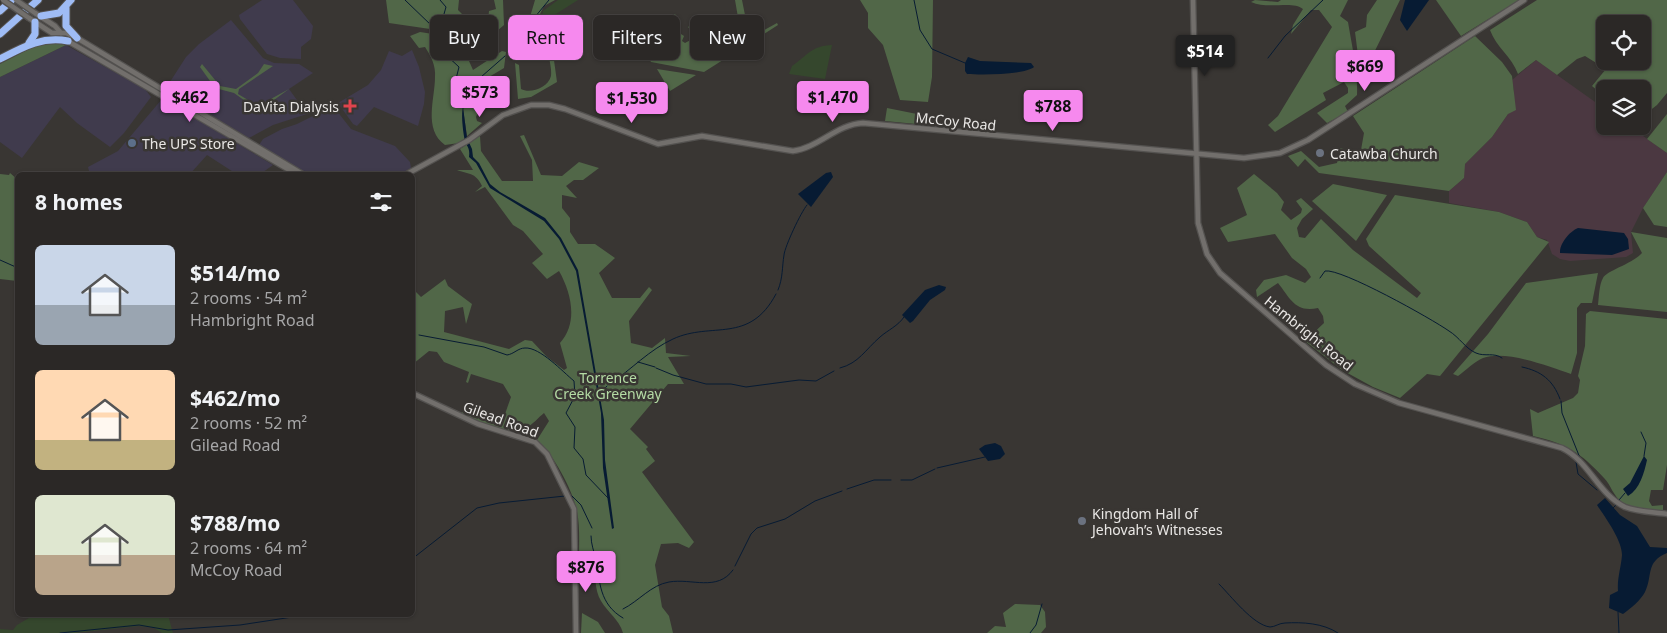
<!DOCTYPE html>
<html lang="en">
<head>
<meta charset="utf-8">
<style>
  :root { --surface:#2b2826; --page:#33302e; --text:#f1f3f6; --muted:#a6a6a7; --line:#474443; --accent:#f689ee }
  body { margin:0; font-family:"Noto Sans",sans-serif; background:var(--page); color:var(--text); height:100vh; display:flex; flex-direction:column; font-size:19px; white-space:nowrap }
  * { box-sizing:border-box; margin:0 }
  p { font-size:16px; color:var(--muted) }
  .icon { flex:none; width:28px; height:28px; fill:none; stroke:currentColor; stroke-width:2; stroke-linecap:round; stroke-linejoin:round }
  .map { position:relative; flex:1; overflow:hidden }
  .details { position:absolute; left:15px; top:172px; width:400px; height:445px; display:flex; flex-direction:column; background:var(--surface); border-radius:8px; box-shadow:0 1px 4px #0004,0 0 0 1px var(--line) }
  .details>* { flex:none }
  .guide { position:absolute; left:430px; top:15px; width:475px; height:45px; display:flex; gap:10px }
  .buttons { position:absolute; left:1596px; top:15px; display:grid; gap:10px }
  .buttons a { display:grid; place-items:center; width:55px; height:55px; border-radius:8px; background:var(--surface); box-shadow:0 1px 4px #0004,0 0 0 1px var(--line); font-size:25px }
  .price { position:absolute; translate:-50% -42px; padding:0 11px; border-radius:5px; background:var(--accent); color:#111; font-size:16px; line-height:32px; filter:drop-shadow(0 1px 2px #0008) }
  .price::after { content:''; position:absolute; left:50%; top:30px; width:15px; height:11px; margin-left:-8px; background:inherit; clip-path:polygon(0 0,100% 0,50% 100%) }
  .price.current { background:#222; color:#fff }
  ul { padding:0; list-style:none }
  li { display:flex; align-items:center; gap:15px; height:125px; padding:0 20px }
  li span { display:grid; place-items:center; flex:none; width:140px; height:100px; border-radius:8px; color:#555 }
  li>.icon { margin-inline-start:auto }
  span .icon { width:60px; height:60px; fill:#fffc; stroke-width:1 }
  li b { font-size:21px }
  h2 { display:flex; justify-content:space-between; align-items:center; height:60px; padding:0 20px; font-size:21px }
  .chip { padding:0 18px; border-radius:8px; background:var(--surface); box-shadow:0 1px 4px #0004,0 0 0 1px var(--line); font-size:18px; line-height:45px }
  .chip.current { background:var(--accent); color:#111 }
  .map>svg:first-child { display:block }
</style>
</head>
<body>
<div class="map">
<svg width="1667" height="633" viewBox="0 0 1667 633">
  <rect width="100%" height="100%" fill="#393633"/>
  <g fill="#403b4d">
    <polygon points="262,0 293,0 313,26 311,39 301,47 301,59 280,58 267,54 240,19 239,15"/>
    <polygon points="231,20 263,58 274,63 299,64 313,73 289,89 307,114 273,125 249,138 169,90 168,85 186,57 199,44"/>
    <polygon points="66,45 145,89 151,97 124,133 110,147 77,123 60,107 22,158 0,142 0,77"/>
    <polygon points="412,50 419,67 425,92 424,104 418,126 374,107 357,126 353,124 338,103 368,85 381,70 389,51 402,56"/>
    <polygon points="162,99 163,99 273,165 259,175 238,175 207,155 189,175 90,175 88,167 118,151"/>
    <polygon points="333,106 351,129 395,146 410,162 411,168 398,175 309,175 259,145 263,139 282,129 297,124"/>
  </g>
  <polygon fill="#4b3841" points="1536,60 1605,109 1605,126 1629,126 1667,153 1667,172 1643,208 1631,232 1633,253 1626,257 1570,261 1560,259 1552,254 1547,240 1537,237 1527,222 1499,212 1449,203 1449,191 1464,178 1464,165 1492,137 1508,114 1514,90 1512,80"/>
  <g fill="#35472d">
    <polygon points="558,0 578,0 548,19 542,17 543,11"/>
    <path d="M832,45l-7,34 -36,-5 3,-8c16,-11 19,-20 40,-21z"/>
    <polygon points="34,615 168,615 173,633 162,633 154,628 139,626 74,633 0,633 0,629 13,630 17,625"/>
  </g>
  <g fill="#516748" fill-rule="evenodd">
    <polygon points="386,0 459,0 458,10 462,14 467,14 478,36 389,23"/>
    <path d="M494,0h9l1,25 -7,6c-10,-3 -9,-11 -8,-20l7,-2z"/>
    <polygon points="535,0 555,0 544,6 539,16 549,24 553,49 547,48 537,34 528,43 514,41 512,18 515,19 518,33 525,34"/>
    <polygon points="735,0 742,0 749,35 757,34 777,23 778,25 704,72 651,62 637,37 675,14 678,18 676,20 657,31 656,36 665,44 672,37 681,34 684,36 682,41 685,43 696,37 699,31 697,29 692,32 688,27 705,14 705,21 708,31 713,32 722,28 728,37 732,38 740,29"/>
    <polygon points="860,0 933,0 932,77 928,102 900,100 883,45 868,28 868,13"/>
    <path d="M1255,0l23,2 3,-2h67l-8,16 8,6c4,25 10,48 9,73l-12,11 3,6 -21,11 -10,-10 31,-20v-5l-4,-6 -21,11 3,7 -51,32 -7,-7 10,-9 54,-89 -13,-17h-8l-20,24 2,-9 10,-16c-11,-9 -34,1 -52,-7z"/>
    <polygon points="1377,0 1400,0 1361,79 1355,32 1366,27 1367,15"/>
    <polygon points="1436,0 1519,0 1461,36"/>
    <path d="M1537,0h130v93l-10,12 -14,11 -1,-27h-37v8l-13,-11 14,-17 -21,-13 -8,3 -20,16 -21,-15 -18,14c-6,-17 -22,-27 -28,-44zM1605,24h37v37h-37z"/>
    <path d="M420,32l58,9v3l-13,8 8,18 29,-19 4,1 -2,16 -15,9 -6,6 2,14 -9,20 1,4 5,2 -15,13 -4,-27 -1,8 3,21 -6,5 -14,2c-22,-16 -10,-46 -10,-68 1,-11 -4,-21 -10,-30l-6,1 -9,-12z"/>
    <polygon points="1475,36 1502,62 1512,76 1516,110 1508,114 1492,137 1465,164 1464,178 1449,191 1319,173 1305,159 1298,167 1288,156 1301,151 1319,167 1337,163 1340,148 1352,151 1356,154 1361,150 1364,133 1353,116"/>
    <polygon points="56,41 66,45 0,77 0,64 33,47"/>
    <path d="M548,52l5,1 4,29 -26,15 -13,2 -3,-36 4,2 2,24c9,5 27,-1 30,-13 1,-7 -2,-17 -3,-24z"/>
    <polygon points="202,64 220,86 236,89 258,73 264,64 273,66 239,89 238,94 258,106 289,89 259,111 234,93 215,88 200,67"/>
    <polygon points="657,69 696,75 670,91"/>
    <polygon points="887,108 927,116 927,125 885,121"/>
    <polygon points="1667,114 1667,153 1647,139"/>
    <path d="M524,135l17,40 21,1 17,-14 20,6 -16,12h-9l-8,6 11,12 -15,-3v13l8,10v14l8,12h17l20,14 -16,15 13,25h28l9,-11 3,3 -23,31 2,22 21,5 13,-10 1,15 25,3 -23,1 16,27h-16l-38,45 18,18 -2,2 9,12 -13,11 52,70 -5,6 -11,-5 -17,1 -6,21 7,42 7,9 4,17h-50c-4,-14 -15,-20 -22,-32 -7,-12 -5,-26 -8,-39l-3,-2 -11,-1c0,-16 1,-32 -2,-48 -4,-20 -24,-58 -40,-71l12,-19 -5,-8c-5,4 -12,12 -18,15 -22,8 -45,-5 -65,-13l1,-3 26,8 17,-6 6,-17 -8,-13 -32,-10 -3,9 -2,-1 3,-10 -25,-10 -7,-10 -8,-1 -16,13v-75l8,8 24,-18 3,7 24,18 -6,20 -3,-17 -18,4 -1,21 65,17 16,-9 7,1 14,15 18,14 3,-2 -7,-25c18,-20 12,-49 -1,-72l-12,8 -15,-16 11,-9 -20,-23 -10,-6 -28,-38 -10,5 7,-6c-6,-14 -15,-12 -25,-16h16l-13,-21 20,-13 1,15 21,30h31l-1,-21 -12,-24z"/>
    <polygon points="1667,172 1667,227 1654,225 1643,208"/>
    <polygon points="10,173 17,179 17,281 0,279 0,174 9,175"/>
    <path d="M1254,174l23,19 7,9 -3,8 10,10 10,-7 1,-4 -6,-8 5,-3 12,11 -11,10 -5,9 2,9 6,1 16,-19 32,31 64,48 4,-5 -52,-47 -3,-7 29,-44 104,17 28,10 10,15 12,5 -109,134 -13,-2 -27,24 -27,-11 -31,-17 -37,-29 19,-18 -1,-7 -5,-8c-23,5 -28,-10 -40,-25l-21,14 -1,-7 8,-10 22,-5 19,8 6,-6 -5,-8 -14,-11 -17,-24 -47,8 -8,-14 27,-13 -10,-27z"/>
    <polygon points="1333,184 1387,195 1356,241 1312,201"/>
    <path d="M1631,232l36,6v74l-69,-7c1,-8 1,-20 5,-27 3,-7 29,-14 39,-25z"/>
    <path d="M1598,273l-6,30h-11l-4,5v45l-6,21c-23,-8 -64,-24 -88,-16 -8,3 -18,13 -25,18l-5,-2 35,-40 38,-51z"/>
    <path d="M1590,311l77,8v146l-4,25h-12l-2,11 3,5 11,-1v6c-13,-2 -29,-2 -41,-9 -9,-6 -11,-17 -18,-24 -24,-26 -37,-34 -71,-42l-3,-27 8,4 35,-15 5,-5 2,-13 -2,-4 7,-30 1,-32z"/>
    <polygon points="1015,604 1040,605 1045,612 1046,627 1041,633 987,633 995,626 1006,627 1003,613"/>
    <polygon points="582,613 598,622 605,633 581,633"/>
  </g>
  <g fill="#071b33">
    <polygon points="1405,0 1429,0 1407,31 1400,20"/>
    <path d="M968,57l12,4 51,2 3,4c-10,8 -52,8 -67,7l-2,-3v-8z"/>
    <path d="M463,107l4,31 5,11 1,8 6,6 11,21 10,8 45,26 16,20 17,32 26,150 1,40 9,68 -2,1 -9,-61 -2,-55 -25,-142 -17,-32 -15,-18 -54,-33 -14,-25 -7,-6c1,-8 -1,-9 -4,-16 -2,-8 -4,-26 -2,-34z"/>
    <polygon points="831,172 833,177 811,207 798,194 826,173"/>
    <path d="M1578,228l46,5 4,6 1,10 -17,6 -52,-2c-1,-9 10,-22 18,-25z"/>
    <polygon points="939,285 946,287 945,290 930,300 913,321 910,323 902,315 925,290"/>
    <polygon points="995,443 1001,446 1005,454 1000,459 988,461 979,449 985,445"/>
    <path d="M1644,456l3,4c-3,13 -7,29 -19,36l-5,-7 7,-6z"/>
    <path d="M1605,498l15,17 17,11 13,21 17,1v5c-22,9 -14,23 -22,39 -4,8 -15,17 -22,22l-14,-6 1,-13 8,-4c-1,-13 3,-23 4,-36 0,-15 -17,-38 -25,-50z"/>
  </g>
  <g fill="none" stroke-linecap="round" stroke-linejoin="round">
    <g stroke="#071b33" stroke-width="1">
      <polyline points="405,0 432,26 445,49"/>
      <polyline points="440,0 446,7 442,21 447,38 445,54 459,67 454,87 463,108"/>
      <polyline points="914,0 920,30 932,49 965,63"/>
      <polyline points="515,43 520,40 520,35 549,0"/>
      <polyline points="1268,58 1285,36 1323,0"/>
      <polyline points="461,102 465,91 505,56"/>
      <polyline points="0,260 18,268"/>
      <path d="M1320,278l5,-7c16,-3 107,48 124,60 10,6 17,18 27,22 9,4 18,-1 26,5"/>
      <path d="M778,290c5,-12 4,-23 6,-35 1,-9 17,-43 23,-50"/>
      <polyline points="412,334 415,334"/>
      <path d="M419,335l65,12 23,8c7,-1 11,-7 18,-7 15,-1 38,24 49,33l1,15 -9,17 9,14 -1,21 9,11 3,16 22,23"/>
      <polyline points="638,362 655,367"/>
      <path d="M1522,367c19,4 31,13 38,32"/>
      <polyline points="656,368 673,375 706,384 731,384 746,387 799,380 816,381 834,371"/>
      <path d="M840,368c19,-5 25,-18 40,-31 8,-7 18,-11 24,-20"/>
      <path d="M610,384c22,-15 39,-34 63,-45 39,-18 76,6 103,-45"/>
      <polyline points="600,393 607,386"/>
      <polyline points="1561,401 1562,413 1580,458"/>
      <polyline points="1641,432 1646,443 1644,456"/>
      <polyline points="1576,462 1578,474 1597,490"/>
      <polyline points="937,468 985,457"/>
      <polyline points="901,480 912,480 935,469"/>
      <polyline points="847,489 874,480 891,480"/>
      <polyline points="572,496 581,505 592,528"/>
      <polyline points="1619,500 1625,493"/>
      <polyline points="1613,508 1616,505"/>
      <path d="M591,536c0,8 3,16 5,23 4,23 3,45 27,59"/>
      <polyline points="412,559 477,508 499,503 565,496"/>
      <polyline points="735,566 751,534 757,528 785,519 815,501 842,491"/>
      <path d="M1219,584c12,12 34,41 51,43 5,0 9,-4 15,-4 17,-1 38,0 53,10"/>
      <path d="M623,609c16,-8 28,-24 46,-27 23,-4 48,10 64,-12"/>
      <polyline points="1618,612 1619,633"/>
      <polyline points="307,616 310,615"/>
      <polyline points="60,633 139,625 168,630 240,625 299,616"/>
      <polyline points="1030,633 1036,625 1042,604"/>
    </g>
    <g stroke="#545250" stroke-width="7">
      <g id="secondary">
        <path d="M1193,0l5,223 9,31 13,19 106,92 29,19 44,19 163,45c27,13 36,46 63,59 13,5 28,5 42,7"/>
        <polyline points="35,13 55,26 61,33"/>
        <polyline points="29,18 52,33 66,33 77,38 304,175"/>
        <polyline points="66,40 298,175"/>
        <path d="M405,175l64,-35 34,-25 28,-10h18l16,4 93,35 44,-8 91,15c25,-3 44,-27 70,-28l381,35 36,-5 28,-13 216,-140"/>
        <polyline points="412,393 478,424 535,442 547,454 574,509 576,633"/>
      </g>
    </g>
    <g stroke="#545250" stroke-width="9">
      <g id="highway">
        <polyline points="66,8 66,26 77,38"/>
        <polyline points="0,11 12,0"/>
        <polyline points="41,16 59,13 71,0"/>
        <polyline points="0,34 38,0"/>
        <polyline points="29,43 35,34 35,22"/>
        <path d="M0,59c23,-12 42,-23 68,-18"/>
      </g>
    </g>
    <use href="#secondary" stroke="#726f6c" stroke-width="4.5"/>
    <use href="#highway" stroke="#9fbcf5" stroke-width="7"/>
    <g stroke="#545250" stroke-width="7" stroke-linecap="butt">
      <g id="secondary-bridge">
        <polyline points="3,0 29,18"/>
        <polyline points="16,0 35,13"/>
      </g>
    </g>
    <use href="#secondary-bridge" stroke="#726f6c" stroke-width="4.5"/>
  </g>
  <path fill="#e0444e" stroke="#393633" stroke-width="2" d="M347.5 98.5h5v5h5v5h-5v5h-5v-5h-5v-5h5z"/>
  <circle fill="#5c6f8a" stroke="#393633" stroke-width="2" cx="132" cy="143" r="5"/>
  <g fill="#6b7280" stroke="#393633" stroke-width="2">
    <circle cx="1320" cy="153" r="5"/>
    <circle cx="1082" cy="521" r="5"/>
  </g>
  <g text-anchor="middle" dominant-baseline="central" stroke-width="5" stroke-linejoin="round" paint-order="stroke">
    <g font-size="14" fill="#e9e7e5" stroke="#393633" text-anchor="start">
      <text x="339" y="106" text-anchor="end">DaVita Dialysis</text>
      <text x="142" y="143">The UPS Store</text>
      <text x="1330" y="153">Catawba Church</text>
      <text x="1092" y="513">Kingdom Hall of<tspan x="1092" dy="16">Jehovah’s Witnesses</tspan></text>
    </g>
    <g font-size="14" fill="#e9e7e5" stroke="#393633">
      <text transform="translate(956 121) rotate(6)">McCoy Road</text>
      <text transform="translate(1309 333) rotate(39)">Hambright Road</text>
      <text transform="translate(501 419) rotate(20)">Gilead Road</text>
    </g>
    <g font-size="14" fill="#b4dba4" stroke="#393633">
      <text x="608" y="377">Torrence<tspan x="608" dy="16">Creek Greenway</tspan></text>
    </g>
  </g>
</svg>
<div class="buttons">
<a><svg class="icon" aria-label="locate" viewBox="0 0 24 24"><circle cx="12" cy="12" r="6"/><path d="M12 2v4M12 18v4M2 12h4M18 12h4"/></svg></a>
<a><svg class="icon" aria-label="layers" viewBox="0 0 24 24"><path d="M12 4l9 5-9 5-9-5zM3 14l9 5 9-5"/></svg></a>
</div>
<b class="price current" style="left:1205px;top:77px">$514</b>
<b class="price" style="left:1365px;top:92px">$669</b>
<b class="price" style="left:480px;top:118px">$573</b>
<b class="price" style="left:190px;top:123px">$462</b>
<b class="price" style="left:833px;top:123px">$1,470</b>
<b class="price" style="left:632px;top:124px">$1,530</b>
<b class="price" style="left:1053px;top:132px">$788</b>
<b class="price" style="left:586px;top:593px">$876</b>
<div class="guide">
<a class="chip">Buy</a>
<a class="chip current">Rent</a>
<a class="chip">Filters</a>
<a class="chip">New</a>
</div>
<section class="details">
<h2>8 homes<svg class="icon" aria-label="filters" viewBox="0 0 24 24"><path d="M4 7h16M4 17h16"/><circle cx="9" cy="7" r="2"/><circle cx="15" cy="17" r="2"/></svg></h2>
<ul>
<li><span style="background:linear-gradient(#c9d6e8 60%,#9aa5b1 0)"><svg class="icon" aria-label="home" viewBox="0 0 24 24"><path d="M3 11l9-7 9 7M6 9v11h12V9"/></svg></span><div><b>$514/mo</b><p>2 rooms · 54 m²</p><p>Hambright Road</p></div></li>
<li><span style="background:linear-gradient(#ffd9b3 70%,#c2b280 0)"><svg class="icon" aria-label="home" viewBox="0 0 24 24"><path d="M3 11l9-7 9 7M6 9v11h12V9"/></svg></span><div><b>$462/mo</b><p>2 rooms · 52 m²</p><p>Gilead Road</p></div></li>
<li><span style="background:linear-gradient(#dfe7d0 60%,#b9a48a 0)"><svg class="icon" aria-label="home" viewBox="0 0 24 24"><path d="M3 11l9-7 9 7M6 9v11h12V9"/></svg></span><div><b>$788/mo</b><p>2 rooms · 64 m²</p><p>McCoy Road</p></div></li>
</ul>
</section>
</div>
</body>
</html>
